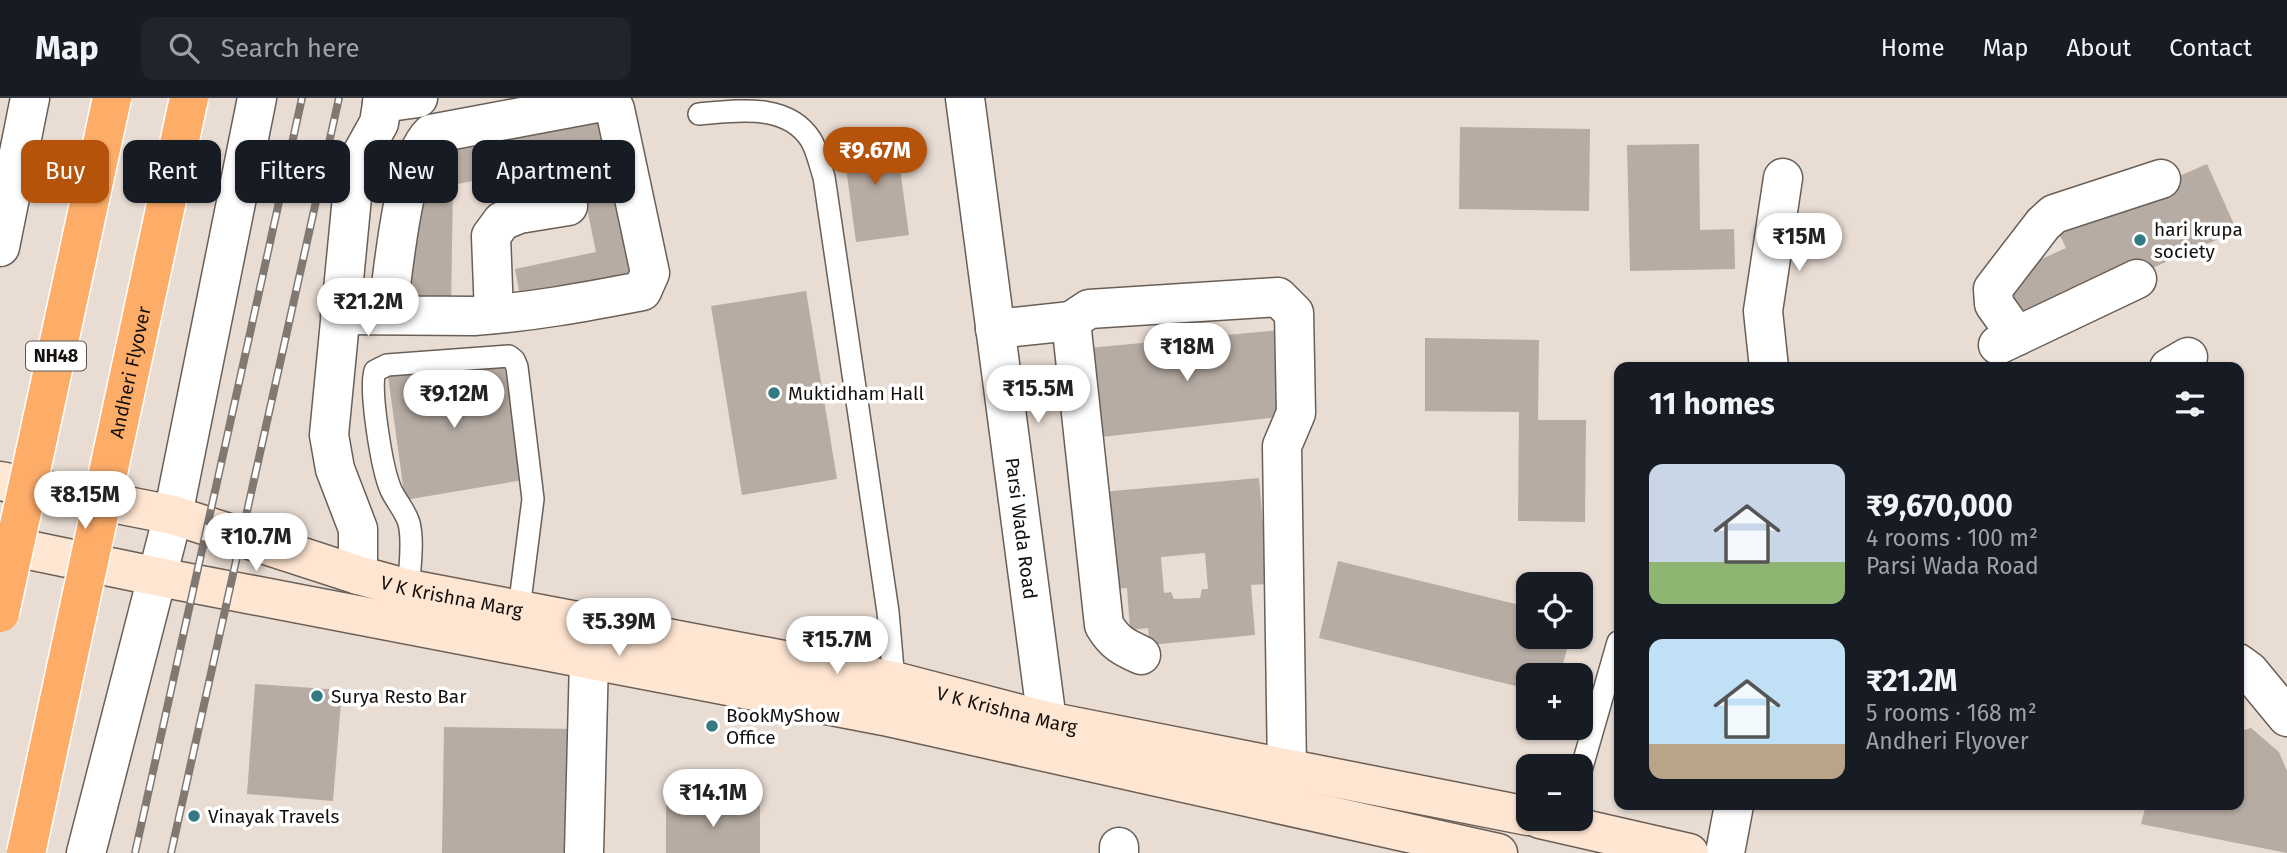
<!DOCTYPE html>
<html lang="en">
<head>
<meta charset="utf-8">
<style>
  :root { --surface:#171b24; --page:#20242c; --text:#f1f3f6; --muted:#9ea1a6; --line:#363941; --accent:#b45309 }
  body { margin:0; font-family:"Fira Sans",sans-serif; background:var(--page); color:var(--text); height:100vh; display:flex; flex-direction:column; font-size:26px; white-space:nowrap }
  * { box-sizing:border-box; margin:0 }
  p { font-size:23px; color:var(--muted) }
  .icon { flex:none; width:38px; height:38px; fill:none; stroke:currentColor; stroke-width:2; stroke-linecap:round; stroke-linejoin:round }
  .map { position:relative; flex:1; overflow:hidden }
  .details { position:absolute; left:1614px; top:264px; width:630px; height:448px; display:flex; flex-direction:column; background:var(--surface); border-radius:14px; box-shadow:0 2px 5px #0004 }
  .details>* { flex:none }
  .top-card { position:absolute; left:21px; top:42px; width:665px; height:63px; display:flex; gap:14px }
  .buttons { position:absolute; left:1516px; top:474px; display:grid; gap:14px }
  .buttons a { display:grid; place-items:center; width:77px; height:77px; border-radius:14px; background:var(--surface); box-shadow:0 2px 5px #0004; font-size:35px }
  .price { position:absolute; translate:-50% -60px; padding:0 16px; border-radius:24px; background:#fff; color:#222; font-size:23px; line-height:46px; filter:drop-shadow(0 2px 4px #0008) }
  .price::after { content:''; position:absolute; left:50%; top:42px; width:21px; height:16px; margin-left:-10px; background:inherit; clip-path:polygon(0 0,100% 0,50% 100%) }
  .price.current { background:var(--accent); color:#fff }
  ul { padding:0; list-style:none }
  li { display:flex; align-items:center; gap:21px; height:175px; padding:0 35px }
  li span { display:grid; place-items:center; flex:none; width:196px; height:140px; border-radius:14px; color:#555 }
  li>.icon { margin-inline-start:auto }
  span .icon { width:84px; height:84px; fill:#fffc; stroke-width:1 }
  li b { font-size:30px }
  h2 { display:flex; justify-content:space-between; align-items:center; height:84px; padding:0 35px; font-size:30px }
  .pill { padding:0 24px; border-radius:14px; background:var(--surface); box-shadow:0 2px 5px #0004; font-size:24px; line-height:63px }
  .pill.current { background:var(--accent); color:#fff }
  header { display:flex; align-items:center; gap:42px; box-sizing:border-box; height:98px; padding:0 35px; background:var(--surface); border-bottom:2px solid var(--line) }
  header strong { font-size:33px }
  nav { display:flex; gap:38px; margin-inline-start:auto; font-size:24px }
  .search { width:490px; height:63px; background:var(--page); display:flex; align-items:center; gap:18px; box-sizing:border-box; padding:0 24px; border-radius:14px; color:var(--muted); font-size:26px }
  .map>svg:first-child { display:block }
</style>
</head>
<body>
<header>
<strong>Map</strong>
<div class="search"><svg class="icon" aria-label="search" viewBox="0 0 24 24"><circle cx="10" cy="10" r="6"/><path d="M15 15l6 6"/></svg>Search here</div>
<nav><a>Home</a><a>Map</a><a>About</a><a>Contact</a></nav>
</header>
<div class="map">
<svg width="2287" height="755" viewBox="0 0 2287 755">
  <rect width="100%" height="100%" fill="#e8dcd3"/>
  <g fill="#b7aca3" fill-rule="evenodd">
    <polygon points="604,11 639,184 522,208 515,171 596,154 577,62 453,87 451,210 397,199 419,82 443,87 430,42"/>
    <polygon points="1460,29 1590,31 1589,113 1459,111"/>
    <polygon points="895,33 909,137 856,144 842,40"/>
    <polygon points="1699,46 1700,132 1734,131 1735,171 1630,173 1627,47"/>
    <polygon points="2207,66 2237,133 2024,226 2004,178 2066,150 2057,131"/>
    <polygon points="806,193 837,381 742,397 711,208"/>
    <polygon points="1280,232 1287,318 1093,340 1089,250"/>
    <polygon points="1425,240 1539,242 1538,322 1586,322 1585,424 1518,423 1519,314 1425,313"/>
    <polygon points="504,266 523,382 405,402 388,278"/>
    <path d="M1259,380l9,106 -17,1 4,50 -105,10 -2,-17 -18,2 -3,-42 -17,1 -8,-97zM1205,455l3,36h-6l-2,9 -26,1 -3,-7 -7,1 -3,-36z"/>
    <polygon points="1338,463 1528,509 1528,539 1570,539 1560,578 1528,578 1528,591 1319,540"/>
    <polygon points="255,586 342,592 333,703 247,696"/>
    <polygon points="444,629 576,631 574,755 442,755"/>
    <polygon points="2251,630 2279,654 2287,673 2287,755 2141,726 2146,707 2238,707 2238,634"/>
    <rect x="666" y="707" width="94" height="48"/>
  </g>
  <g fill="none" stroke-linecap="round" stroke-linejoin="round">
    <g stroke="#695f57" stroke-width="24">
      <g id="service">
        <path d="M699,16c37,-3 88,-12 112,26 6,10 9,25 13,37l64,435 6,69 -2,7"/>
        <path d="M409,491c0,-21 5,-46 0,-66 -4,-13 -13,-22 -18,-33 -9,-20 -22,-100 -16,-119l12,-6 122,-9 5,4 3,7 16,132 -14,110"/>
        <polyline points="1580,676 1618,544"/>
      </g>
    </g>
    <g stroke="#695f57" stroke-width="41">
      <g id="minor">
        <path id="s1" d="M965,0l82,623 -5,29"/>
        <polyline points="382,5 418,0"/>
        <polyline points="494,216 491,138 502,123 519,116 568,108"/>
        <path d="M340,217l134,1c58,-4 111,-14 168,-25l8,-18 -35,-164 -8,-8 -176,33c-30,30 -37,137 -44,181"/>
        <polyline points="1071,223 1089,211 1278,199 1294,215 1296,315 1282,348 1287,671"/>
        <path d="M995,231l76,-8 33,304c10,17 19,22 37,30"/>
        <polyline points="2017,238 1994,206 1993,191 2043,126 2054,116 2161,81"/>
        <polyline points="1998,247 2137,181"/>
        <polyline points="1769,270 1763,213 1783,80"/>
        <polyline points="2169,270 2188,259"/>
        <polyline points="358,477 358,431 335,371 329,337 355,68 379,25 383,0"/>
        <polyline points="2238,565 2249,573 2287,619"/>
        <polyline points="584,755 589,561"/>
        <polyline points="1119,755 1119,749"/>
        <polyline points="1725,755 1734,707"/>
      </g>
    </g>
    <g stroke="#695f57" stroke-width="41">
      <g id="tertiary">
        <polyline points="0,149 30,0"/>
        <polyline points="86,755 173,417 257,0"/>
      </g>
    </g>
    <g stroke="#695f57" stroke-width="41">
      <g id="secondary">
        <path id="s2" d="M0,383l173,34 185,60 51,14 485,92 153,40 481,95"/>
        <polyline points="0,446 159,479 884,618 1498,755"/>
        <polyline points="1540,721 1689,755"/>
      </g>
    </g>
    <use href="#service" stroke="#fff" stroke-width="21"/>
    <use href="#minor" stroke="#fff" stroke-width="38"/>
    <use href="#tertiary" stroke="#fff" stroke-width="38"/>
    <use href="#secondary" stroke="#ffe6d2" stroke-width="38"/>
    <g stroke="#817872" stroke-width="8">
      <g id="rail">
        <polyline points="135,755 302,0"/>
        <polyline points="171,755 339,0"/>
      </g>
    </g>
    <use href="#rail" stroke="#fff" stroke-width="5" stroke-dasharray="16" stroke-linecap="butt"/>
    <g stroke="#fff" stroke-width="41" stroke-linecap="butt">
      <g id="motorway-bridge">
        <polyline points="0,515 112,0"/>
        <path id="s3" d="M26,755l163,-755"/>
      </g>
    </g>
    <use href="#motorway-bridge" stroke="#fead69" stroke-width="38"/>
  </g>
  <g fill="#337a85" stroke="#fff" stroke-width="2.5">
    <circle cx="2140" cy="142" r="7"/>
    <circle cx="774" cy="295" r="7"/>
    <circle cx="317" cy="598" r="7"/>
    <circle cx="712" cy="628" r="7"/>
    <circle cx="194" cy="718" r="7"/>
  </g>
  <g text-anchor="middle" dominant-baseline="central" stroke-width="7" stroke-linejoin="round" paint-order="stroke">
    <rect fill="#fff" stroke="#5a5856" stroke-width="2" x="26" y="243.5" width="60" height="29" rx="5"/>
    <g font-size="18" font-weight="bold" fill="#14100d">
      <text x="56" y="258">NH48</text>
    </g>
    <g font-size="19" fill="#14100d" stroke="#fff" text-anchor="start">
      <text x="2154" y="131">hari krupa<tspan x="2154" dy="22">society</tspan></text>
      <text x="788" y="295">Muktidham Hall</text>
      <text x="331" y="598">Surya Resto Bar</text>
      <text x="726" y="617">BookMyShow<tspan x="726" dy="22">Office</tspan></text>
      <text x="208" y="718">Vinayak Travels</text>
    </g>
    <g font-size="19" fill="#14100d" stroke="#fff">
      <text stroke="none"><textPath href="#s3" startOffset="492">Andheri Flyover</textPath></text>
      <text stroke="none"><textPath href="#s1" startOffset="434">Parsi Wada Road</textPath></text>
      <text stroke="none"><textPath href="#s2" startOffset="467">V K Krishna Marg</textPath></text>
      <text stroke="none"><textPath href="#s2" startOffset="1034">V K Krishna Marg</textPath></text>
    </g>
  </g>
</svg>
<div class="buttons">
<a><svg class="icon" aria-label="locate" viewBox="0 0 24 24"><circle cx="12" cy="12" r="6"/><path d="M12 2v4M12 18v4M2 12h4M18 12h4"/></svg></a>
<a>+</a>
<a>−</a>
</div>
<b class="price current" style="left:875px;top:89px">₹9.67M</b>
<b class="price" style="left:1799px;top:175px">₹15M</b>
<b class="price" style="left:368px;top:240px">₹21.2M</b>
<b class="price" style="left:1187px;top:285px">₹18M</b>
<b class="price" style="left:1038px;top:327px">₹15.5M</b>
<b class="price" style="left:454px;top:332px">₹9.12M</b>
<b class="price" style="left:85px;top:433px">₹8.15M</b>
<b class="price" style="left:256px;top:475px">₹10.7M</b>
<b class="price" style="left:619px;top:560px">₹5.39M</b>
<b class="price" style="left:837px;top:578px">₹15.7M</b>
<b class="price" style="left:713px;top:731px">₹14.1M</b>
<div class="top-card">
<a class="pill current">Buy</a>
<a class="pill">Rent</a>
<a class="pill">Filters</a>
<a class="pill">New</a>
<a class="pill">Apartment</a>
</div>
<section class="details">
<h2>11 homes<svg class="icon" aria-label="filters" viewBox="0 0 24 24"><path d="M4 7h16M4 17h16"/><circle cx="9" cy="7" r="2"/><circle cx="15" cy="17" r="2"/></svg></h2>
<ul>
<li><span style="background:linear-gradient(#c9d6e8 70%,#8fb573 0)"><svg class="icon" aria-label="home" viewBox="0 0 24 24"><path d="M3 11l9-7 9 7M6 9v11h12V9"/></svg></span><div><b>₹9,670,000</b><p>4 rooms · 100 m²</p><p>Parsi Wada Road</p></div></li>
<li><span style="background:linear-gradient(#bfe0f5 75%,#b9a48a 0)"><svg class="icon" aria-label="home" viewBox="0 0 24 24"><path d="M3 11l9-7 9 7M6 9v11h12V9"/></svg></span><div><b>₹21.2M</b><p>5 rooms · 168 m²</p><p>Andheri Flyover</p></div></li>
</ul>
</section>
</div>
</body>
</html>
